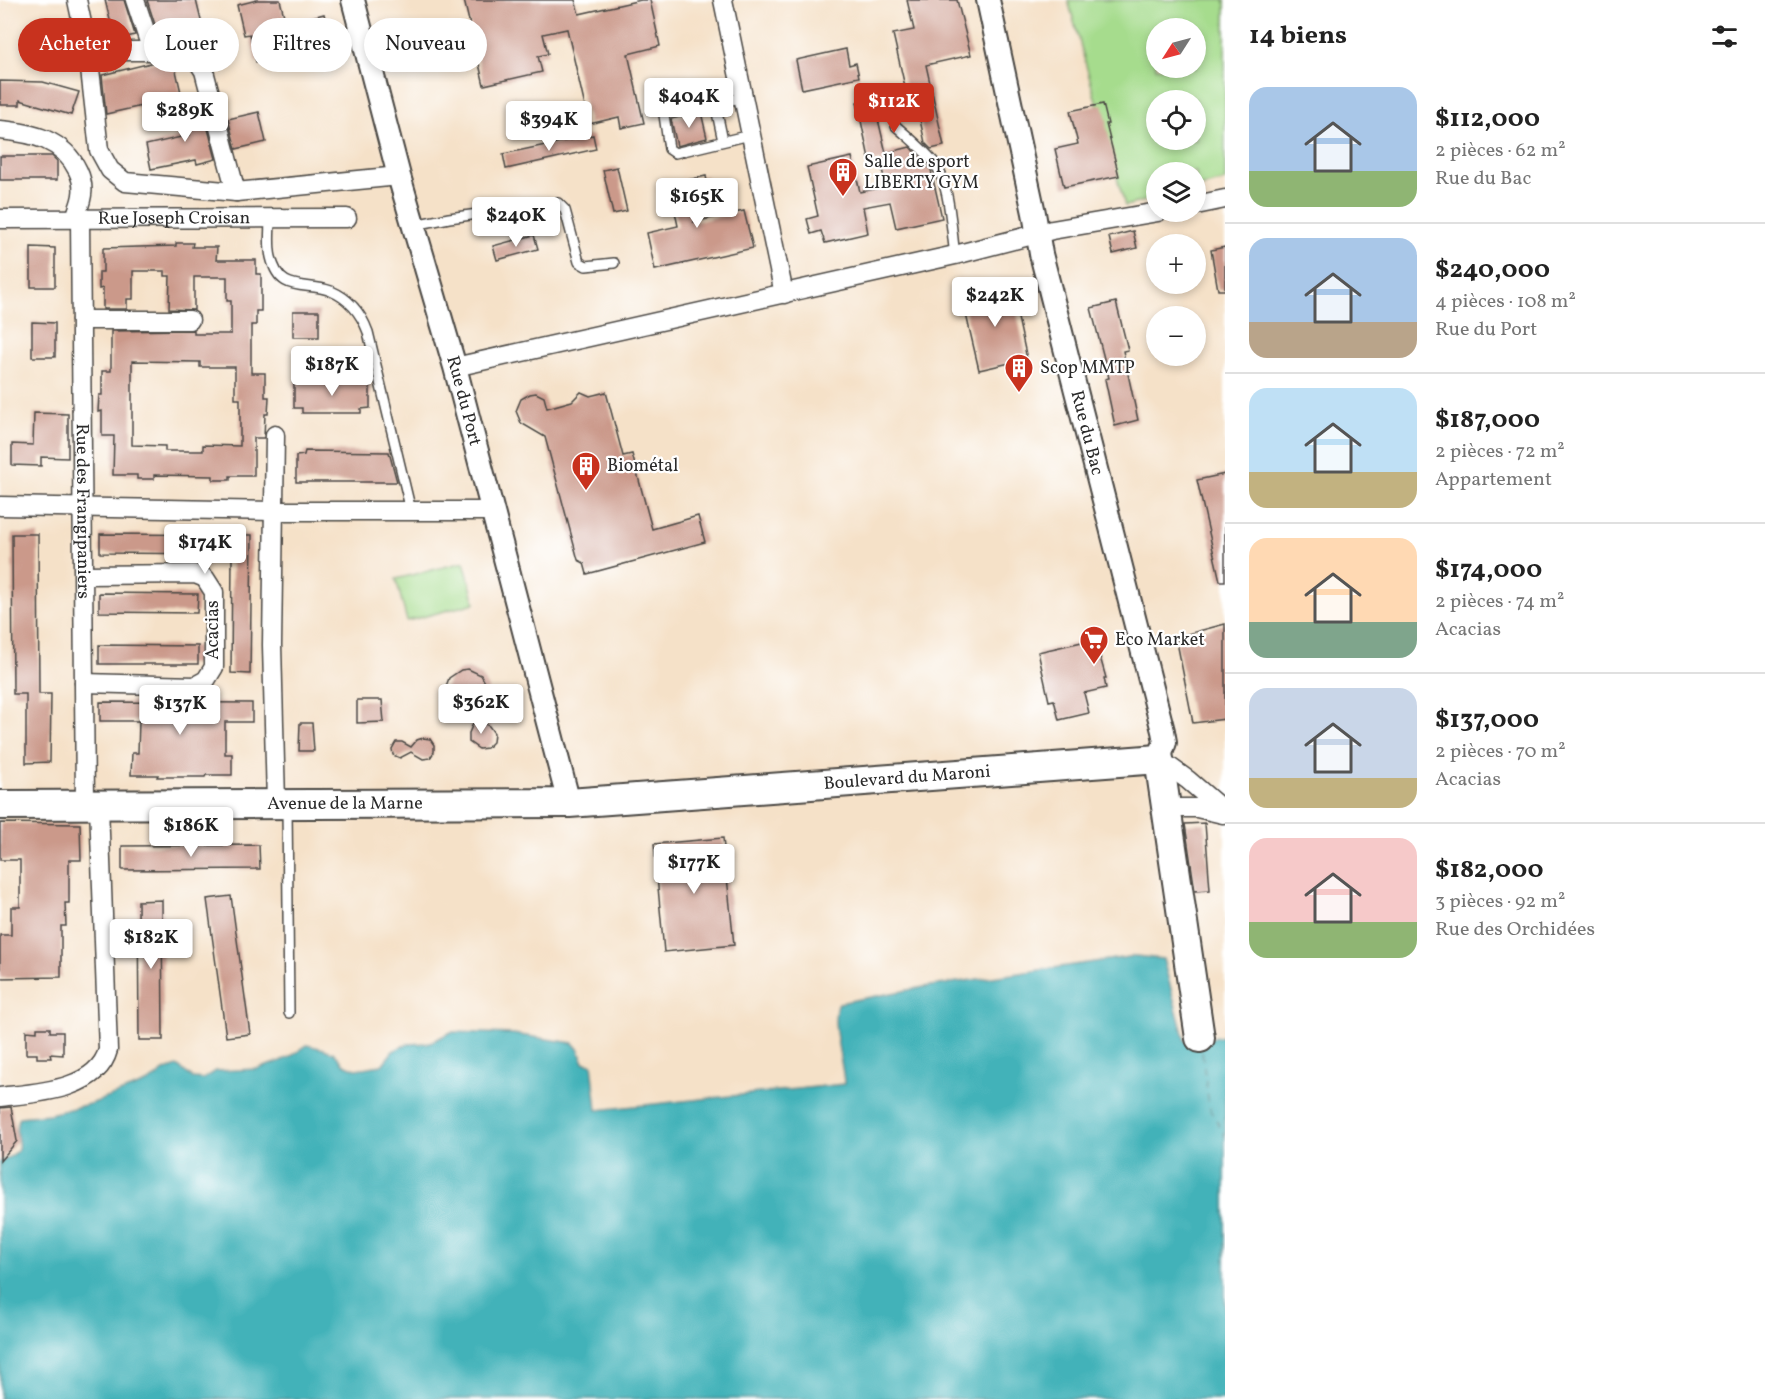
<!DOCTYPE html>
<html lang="fr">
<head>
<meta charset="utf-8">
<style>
  :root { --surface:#fff; --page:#f6f6f6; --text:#222; --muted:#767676; --line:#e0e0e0; --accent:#c8321e }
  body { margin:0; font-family:Vollkorn,serif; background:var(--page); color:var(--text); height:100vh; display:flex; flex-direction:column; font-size:22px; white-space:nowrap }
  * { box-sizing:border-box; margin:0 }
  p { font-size:20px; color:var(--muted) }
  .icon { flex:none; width:33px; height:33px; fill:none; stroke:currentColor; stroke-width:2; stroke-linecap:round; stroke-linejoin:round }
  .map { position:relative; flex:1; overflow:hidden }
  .drawer { display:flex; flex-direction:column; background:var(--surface); width:540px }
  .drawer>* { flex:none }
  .guide { position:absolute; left:18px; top:18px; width:570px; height:54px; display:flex; gap:12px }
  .needle { width:39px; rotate:234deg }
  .fabs { position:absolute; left:1146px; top:18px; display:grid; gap:12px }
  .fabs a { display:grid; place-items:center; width:60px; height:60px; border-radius:50%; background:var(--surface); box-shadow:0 3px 9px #0003; font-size:30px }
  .price { position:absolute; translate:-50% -51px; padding:0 14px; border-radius:6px; background:#fff; color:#222; font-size:20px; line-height:39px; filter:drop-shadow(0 2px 3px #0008) }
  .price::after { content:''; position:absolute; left:50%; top:36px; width:18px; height:14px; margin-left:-9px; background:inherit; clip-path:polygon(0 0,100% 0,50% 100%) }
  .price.active { background:var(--accent); color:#fff }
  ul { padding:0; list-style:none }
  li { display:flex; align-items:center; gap:18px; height:150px; padding:0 24px }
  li+li { border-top:2px solid var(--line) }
  li span { display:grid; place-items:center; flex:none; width:168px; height:120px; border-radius:18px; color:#555 }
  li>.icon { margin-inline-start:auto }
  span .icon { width:72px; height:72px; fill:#fffc; stroke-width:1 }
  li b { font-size:26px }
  h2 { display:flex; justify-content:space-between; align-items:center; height:72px; padding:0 24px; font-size:26px }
  .tag { padding:0 21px; border-radius:27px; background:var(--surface); box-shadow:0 3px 9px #0003; font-size:21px; line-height:54px }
  .tag.active { background:var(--accent); color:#fff }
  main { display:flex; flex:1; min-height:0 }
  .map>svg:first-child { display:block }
</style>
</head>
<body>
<main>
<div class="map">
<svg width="1225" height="1399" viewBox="0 0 1225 1399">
  <rect width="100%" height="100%" fill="#fff"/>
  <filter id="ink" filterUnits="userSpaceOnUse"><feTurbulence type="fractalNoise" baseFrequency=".0167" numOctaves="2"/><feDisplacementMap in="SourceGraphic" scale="12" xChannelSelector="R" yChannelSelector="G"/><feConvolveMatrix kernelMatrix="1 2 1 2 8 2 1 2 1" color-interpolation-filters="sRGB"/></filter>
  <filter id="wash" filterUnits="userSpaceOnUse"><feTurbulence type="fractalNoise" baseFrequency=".008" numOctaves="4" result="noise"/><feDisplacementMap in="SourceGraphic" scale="24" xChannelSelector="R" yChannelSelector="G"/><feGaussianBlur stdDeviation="1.35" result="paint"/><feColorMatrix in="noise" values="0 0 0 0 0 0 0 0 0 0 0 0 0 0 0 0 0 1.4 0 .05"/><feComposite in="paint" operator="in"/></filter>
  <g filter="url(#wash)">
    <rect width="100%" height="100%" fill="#f5e1c8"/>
    <g fill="#a6dc8d" stroke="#68845c" stroke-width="1.5" fill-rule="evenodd">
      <path d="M1068,0h157v181l-29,7v-16h-40v26l-31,8zM1156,28h40v40h-40zM1156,100h40v40h-40z"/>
      <polygon points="464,562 475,603 407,621 396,579"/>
    </g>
    <path fill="#42b2b9" stroke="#366e72" stroke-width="1.5" d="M1135,956l28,3 22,82 40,-5v363h-1225v-237c34,-16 9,-19 19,-45l31,-3 43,-11 56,-21 15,-11 13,-5 16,12 10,1 13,-8 41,-2 16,-5 17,-7 17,-12 17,4 10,4 10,11 12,5 26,-4 11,-14 14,-7 22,-1 22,-11 62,2 60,9 6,7 4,12 9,2 5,46 247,-26c0,-20 -16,-66 -5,-81l85,-16z"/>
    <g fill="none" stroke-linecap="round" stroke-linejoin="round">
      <polyline stroke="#346164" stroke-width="1.5" stroke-dasharray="8 6" stroke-linecap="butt" points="1202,1052 1209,1106 1225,1137"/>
    </g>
    <g id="blocks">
      <g fill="#cb998a" fill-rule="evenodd">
        <polygon points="105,0 124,0 135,35 115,40"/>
        <polygon points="147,0 196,0 205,37 187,41 160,40"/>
        <polygon points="257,0 280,0 286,24 324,14 331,41 275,56 275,59 256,62 250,34 244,35 237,5"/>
        <polygon points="464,0 575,0 579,14 641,0 650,0 660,46 628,54 644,123 621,128 619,117 589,124 567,29 543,34 548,54 538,56 542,72 484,85"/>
        <polygon points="907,0 957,0 971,55 926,65 944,146 931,149 925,143 917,106 877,115 886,153 910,147 931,170 942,218 896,228 890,202 863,207 868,233 825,243 821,231 811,234 807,219 818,216 807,167 852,157 860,192 886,187 880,160 870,163 857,102 906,91 893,34 914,30"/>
        <polygon points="846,49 849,65 856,63 859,77 802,89 796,60"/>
        <polygon points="155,62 174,62 182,97 106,114 102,75"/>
        <polygon points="0,81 43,82 79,92 71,115 20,100 20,105 0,105"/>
        <polygon points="201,103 216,159 197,164 196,160 151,169 146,145 190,135 183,107"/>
        <polygon points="1103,104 1108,124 1106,124 1119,176 1064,187 1055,149 1078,144 1070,111"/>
        <polygon points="259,112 266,142 236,149 228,119"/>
        <polygon points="701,112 707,138 677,146 671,119"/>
        <polygon points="593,135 596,149 506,169 503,154"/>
        <polygon points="0,156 52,156 57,161 57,180 0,180"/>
        <polygon points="617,167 627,211 613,214 603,170"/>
        <polygon points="706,176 710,196 694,222 744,211 753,248 655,270 647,233 678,226 669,184"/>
        <polygon points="1133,231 1137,248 1113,254 1109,237"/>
        <polygon points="534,235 538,249 497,260 493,246"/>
        <path d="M176,243h17l-1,4h25l-1,13h40v14h5v37h-5v14h-5v48h14v24h4l-1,17h-3l-1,24h-10v38h-24v4h-17v-4l-59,-1v4h-17v-4h-24l1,-39h-12v-25l-4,1 1,-17h3v-24h9v-40l83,-1v4h37v-33h-4v-24h-33v33l-25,-1 1,-33h-5v-5h-32v28h-6v10h-24v-21l-4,1v-17h4v-24l73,-2zM132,361l68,1v5h35v32h5v47l-37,-1v6h-38v-5l-33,-1z"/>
        <polygon points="31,247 55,248 55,287 31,287"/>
        <polygon points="1225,247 1225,290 1218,290 1211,250"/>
        <polygon points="1011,286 1027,359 979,370 962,297"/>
        <polygon points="1116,302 1128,350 1123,351 1138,420 1115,426 1105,379 1109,378 1091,308"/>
        <rect x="293" y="311" width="26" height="26"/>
        <polygon points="32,322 55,323 55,357 32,357"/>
        <polygon points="294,382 370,382 370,408 361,409 361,413 302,413 302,408 294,408"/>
        <polygon points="581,392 590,396 606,392 623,456 632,454 652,529 698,516 705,542 587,574 584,563 578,560 545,437 521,423 516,411 521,399 530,394 536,393 544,397 547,408 572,401"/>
        <polygon points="34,413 68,414 68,458 41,457 41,466 12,465 12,444 33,445"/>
        <polygon points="305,451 389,452 397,482 296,482 296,456 304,455"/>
        <polygon points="1225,474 1225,581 1220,581 1197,480"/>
        <polygon points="12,534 38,534 39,694 51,694 50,762 26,763 26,694 13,694"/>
        <polygon points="100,534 252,535 250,674 231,673 232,554 100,553"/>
        <polygon points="99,593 198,594 197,613 99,612"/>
        <polygon points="1225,624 1225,719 1193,723 1176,637"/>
        <polygon points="1095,639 1106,678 1104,678 1106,688 1084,693 1089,713 1059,720 1054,700 1049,701 1038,652"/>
        <polygon points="99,645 198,646 198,664 99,664"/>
        <polygon points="468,669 481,675 488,688 485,701 477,713 461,713 455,710 449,705 444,692 449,678 461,670"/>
        <polygon points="357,700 382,700 384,722 357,723"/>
        <polygon points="100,702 252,703 252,722 225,722 225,754 232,754 232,775 206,775 205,777 157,777 158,775 131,775 132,753 138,753 139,721 100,721"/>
        <polygon points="475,719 489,726 494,733 493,742 487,748 479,749 469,742 469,733"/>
        <polygon points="300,723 312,723 314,751 299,751"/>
        <polygon points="423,738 430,739 434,745 434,752 430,758 423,759 411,752 400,758 393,755 392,749 396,742 402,742 411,747 417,740"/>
        <polygon points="0,823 80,824 81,860 69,860 69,903 65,903 66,926 61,926 61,977 0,978 0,935 11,935 11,907 20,907 20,860 0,860"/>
        <polygon points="1205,823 1210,890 1195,891 1185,824"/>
        <polygon points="723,838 734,945 664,952 654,844"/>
        <polygon points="259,845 260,869 122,870 122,846"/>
        <polygon points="231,896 250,1034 226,1037 207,899"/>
        <polygon points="162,900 163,1040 139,1040 138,901"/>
        <polygon points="37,1028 50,1028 50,1032 63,1032 63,1055 50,1054 51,1058 37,1058 37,1054 26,1054 26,1031 37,1032"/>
        <polygon points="11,1107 17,1141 0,1161 0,1108"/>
      </g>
    </g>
  </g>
  <g filter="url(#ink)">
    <use href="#blocks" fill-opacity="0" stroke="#494643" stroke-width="1.5"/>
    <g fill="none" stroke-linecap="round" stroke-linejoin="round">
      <g stroke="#494643" stroke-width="12">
        <g id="service">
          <polyline points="743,98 668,110 664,115 669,149 675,153 750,135"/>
          <polyline points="715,103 723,141"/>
          <path d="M896,126c12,11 26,22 37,35 17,20 18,68 22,94"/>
          <path d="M270,219c0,12 -2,26 1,38 9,38 34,24 60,34 19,8 30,22 37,41l43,179"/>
          <polyline points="414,225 449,218 558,203 565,210 579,262 586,266 614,263"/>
          <polyline points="287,806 289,1013"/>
        </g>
      </g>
      <g stroke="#494643" stroke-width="21">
        <g id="minor">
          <polyline points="77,0 88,51 99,150 110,170 125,182 236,192 399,176"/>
          <polyline points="135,0 152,51"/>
          <polyline points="723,0 784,294"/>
          <polyline points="88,51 183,51 195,57 204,71 236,192"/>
          <path id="s1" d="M0,130c32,3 63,9 78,41 7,15 5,26 -1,41l3,7 5,584"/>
          <polyline points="1196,205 1225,199"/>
          <path id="s2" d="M0,219l347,-1"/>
          <polyline points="81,320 190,320"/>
          <polyline points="455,367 955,255 1052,230 1158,212"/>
          <polyline points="275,435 272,645 276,803"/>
          <polyline points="0,506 273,511 492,511"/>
          <polyline points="84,683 195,686 206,680 214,667 214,592 205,578 195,574 84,575"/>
          <polyline points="1159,759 1188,780 1225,812"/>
          <polyline points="1167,808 1197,808 1223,814"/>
          <path d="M0,1097c34,-4 97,-6 108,-47l-9,-244"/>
        </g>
      </g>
      <g stroke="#494643" stroke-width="26">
        <g id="tertiary">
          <path id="s3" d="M353,0l46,176 56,191 114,436"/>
          <path id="s4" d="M988,0l46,213 7,41 122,477 2,11 -6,17"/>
        </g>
      </g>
      <g stroke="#494643" stroke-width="32">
        <g id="primary">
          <path id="s5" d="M0,805l569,-2 590,-44 41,279"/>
        </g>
      </g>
      <use href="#service" stroke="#fff" stroke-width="9"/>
      <use href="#minor" stroke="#fff" stroke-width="18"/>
      <use href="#tertiary" stroke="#fff" stroke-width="22"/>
      <use href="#primary" stroke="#fff" stroke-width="28"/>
    </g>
  </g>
  <defs>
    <g id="building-pin" transform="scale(1.5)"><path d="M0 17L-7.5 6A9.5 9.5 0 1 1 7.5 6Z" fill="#c8321e" stroke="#fff"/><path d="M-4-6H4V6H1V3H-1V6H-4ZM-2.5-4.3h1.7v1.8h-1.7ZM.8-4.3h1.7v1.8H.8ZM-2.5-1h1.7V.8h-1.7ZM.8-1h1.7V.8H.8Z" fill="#fff"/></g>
    <g id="supermarket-pin" transform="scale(1.5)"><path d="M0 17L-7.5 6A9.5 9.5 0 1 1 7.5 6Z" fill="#c8321e" stroke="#fff"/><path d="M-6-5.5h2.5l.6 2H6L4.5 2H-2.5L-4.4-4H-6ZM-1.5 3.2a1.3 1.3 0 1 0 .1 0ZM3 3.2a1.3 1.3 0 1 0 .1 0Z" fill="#fff"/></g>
  </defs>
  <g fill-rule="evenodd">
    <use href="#building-pin" x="843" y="172"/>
    <use href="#building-pin" x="1019" y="368"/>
    <use href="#building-pin" x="586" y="466"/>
    <use href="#supermarket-pin" x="1094" y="640"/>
  </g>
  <g text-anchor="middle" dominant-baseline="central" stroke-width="4.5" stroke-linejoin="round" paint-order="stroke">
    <g font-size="18" fill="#2b2b2b" stroke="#fff" text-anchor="start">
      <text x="864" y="162">Salle de sport<tspan x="864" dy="21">LIBERTY GYM</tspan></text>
      <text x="1040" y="368">Scop MMTP</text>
      <text x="607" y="466">Biométal</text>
      <text x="1115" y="640">Eco Market</text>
    </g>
    <g font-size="18" fill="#2b2b2b" stroke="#fff">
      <text stroke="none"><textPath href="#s2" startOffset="174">Rue Joseph Croisan</textPath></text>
      <text stroke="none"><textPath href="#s3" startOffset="416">Rue du Port</textPath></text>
      <text stroke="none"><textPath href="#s4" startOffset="444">Rue du Bac</textPath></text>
      <text stroke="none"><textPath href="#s1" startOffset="435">Rue des Frangipaniers</textPath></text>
      <text transform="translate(213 630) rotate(-90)">Acacias</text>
      <text stroke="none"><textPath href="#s5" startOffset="908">Boulevard du Maroni</textPath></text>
      <text stroke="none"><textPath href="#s5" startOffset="345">Avenue de la Marne</textPath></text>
    </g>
  </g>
</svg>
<div class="fabs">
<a><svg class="needle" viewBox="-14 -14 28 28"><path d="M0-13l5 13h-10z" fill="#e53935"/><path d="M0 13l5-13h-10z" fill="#767676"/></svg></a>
<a><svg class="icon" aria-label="locate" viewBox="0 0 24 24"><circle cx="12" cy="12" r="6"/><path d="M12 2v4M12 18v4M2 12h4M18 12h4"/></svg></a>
<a><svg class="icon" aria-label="layers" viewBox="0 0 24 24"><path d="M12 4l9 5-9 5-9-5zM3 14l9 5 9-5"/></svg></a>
<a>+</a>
<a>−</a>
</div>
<b class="price" style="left:689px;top:129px">$404K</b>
<b class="price active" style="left:894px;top:134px">$112K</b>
<b class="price" style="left:185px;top:143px">$289K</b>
<b class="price" style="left:549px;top:152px">$394K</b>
<b class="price" style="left:697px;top:229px">$165K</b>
<b class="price" style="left:516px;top:248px">$240K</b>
<b class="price" style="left:995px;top:328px">$242K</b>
<b class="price" style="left:332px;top:397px">$187K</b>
<b class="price" style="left:205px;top:575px">$174K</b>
<b class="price" style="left:481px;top:735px">$362K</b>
<b class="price" style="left:180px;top:736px">$137K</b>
<b class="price" style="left:191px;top:858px">$186K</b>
<b class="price" style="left:694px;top:895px">$177K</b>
<b class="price" style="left:151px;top:970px">$182K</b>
<div class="guide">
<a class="tag active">Acheter</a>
<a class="tag">Louer</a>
<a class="tag">Filtres</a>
<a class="tag">Nouveau</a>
</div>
</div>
<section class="drawer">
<h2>14 biens<svg class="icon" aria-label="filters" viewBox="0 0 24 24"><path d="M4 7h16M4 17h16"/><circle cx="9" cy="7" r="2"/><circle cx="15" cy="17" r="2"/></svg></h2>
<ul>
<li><span style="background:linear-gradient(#a9c7e8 70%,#8fb573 0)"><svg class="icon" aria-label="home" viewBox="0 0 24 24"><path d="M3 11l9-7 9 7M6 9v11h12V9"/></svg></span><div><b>$112,000</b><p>2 pièces · 62 m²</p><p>Rue du Bac</p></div></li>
<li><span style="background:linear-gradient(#a9c7e8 70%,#b9a48a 0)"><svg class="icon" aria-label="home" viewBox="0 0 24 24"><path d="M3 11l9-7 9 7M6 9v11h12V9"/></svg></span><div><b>$240,000</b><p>4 pièces · 108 m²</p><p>Rue du Port</p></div></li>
<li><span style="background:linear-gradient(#bfe0f5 70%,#c2b280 0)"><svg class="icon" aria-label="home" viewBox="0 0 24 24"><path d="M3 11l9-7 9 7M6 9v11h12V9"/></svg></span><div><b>$187,000</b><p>2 pièces · 72 m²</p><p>Appartement</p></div></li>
<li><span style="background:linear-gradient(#ffd9b3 70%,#7fa58c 0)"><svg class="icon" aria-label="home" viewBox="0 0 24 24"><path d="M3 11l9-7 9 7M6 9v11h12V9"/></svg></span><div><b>$174,000</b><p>2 pièces · 74 m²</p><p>Acacias</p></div></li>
<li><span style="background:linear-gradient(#c9d6e8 75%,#c2b280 0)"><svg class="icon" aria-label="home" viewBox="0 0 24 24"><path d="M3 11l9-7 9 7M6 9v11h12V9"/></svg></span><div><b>$137,000</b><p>2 pièces · 70 m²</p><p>Acacias</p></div></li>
<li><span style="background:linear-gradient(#f6c9c9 70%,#8fb573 0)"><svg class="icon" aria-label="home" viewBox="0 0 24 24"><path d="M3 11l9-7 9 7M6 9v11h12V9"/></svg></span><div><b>$182,000</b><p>3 pièces · 92 m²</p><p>Rue des Orchidées</p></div></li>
</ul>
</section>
</main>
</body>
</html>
